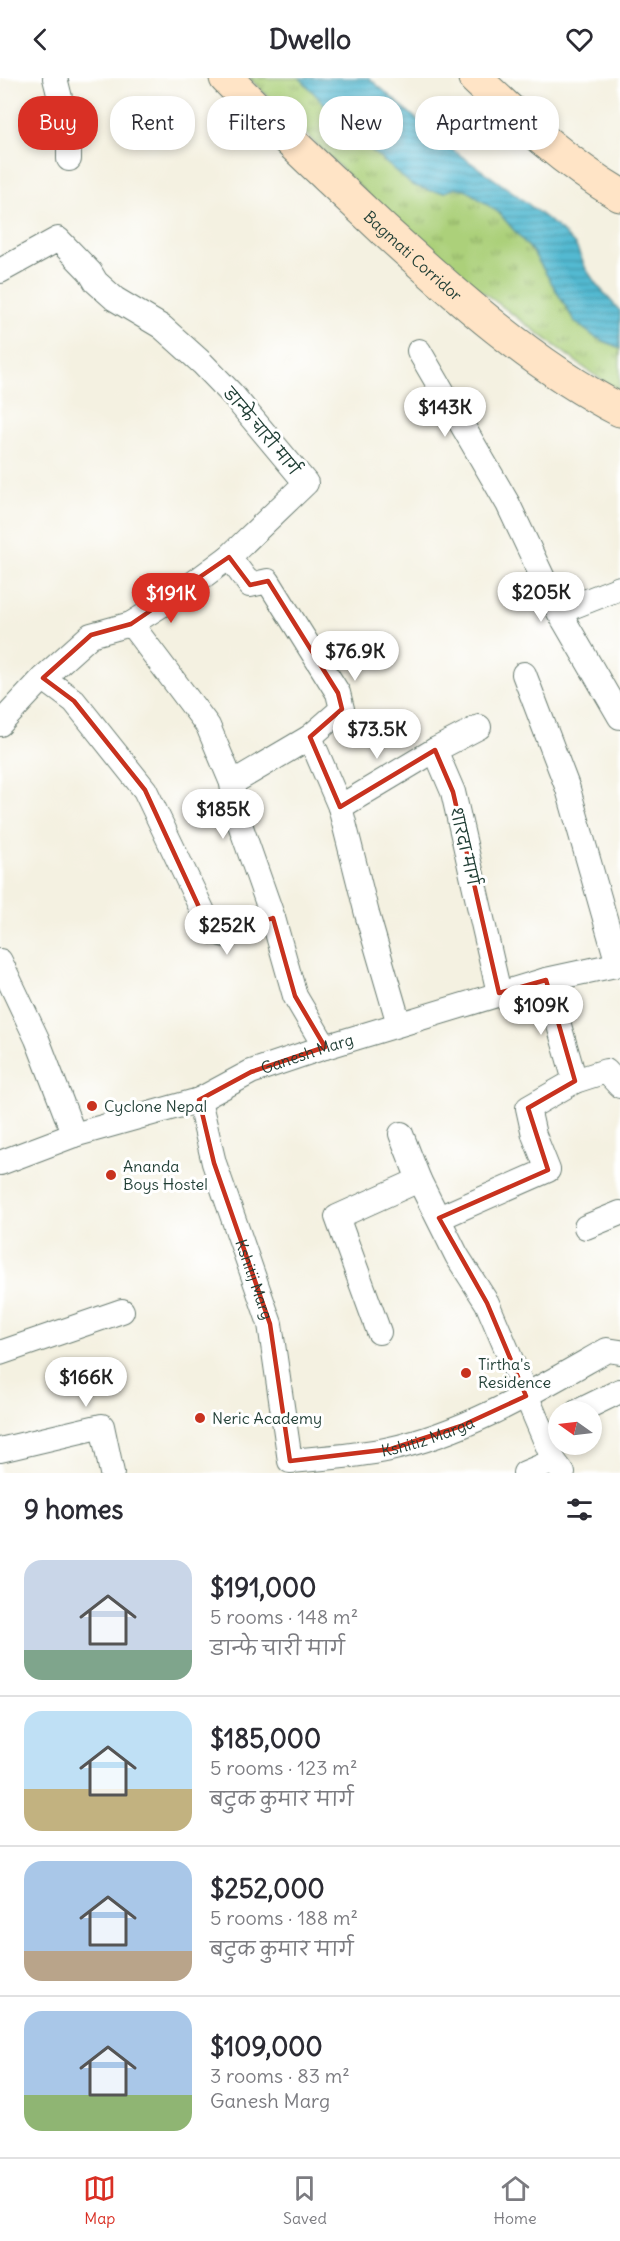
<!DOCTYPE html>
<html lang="en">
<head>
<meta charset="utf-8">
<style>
  :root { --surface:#fff; --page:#f2f2f3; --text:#2b2b33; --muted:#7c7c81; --line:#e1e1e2; --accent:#d93025 }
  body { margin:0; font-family:Delius,"Playpen Sans Deva",sans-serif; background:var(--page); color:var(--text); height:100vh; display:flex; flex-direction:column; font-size:22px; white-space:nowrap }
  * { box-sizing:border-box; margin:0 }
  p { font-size:20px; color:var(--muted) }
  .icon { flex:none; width:33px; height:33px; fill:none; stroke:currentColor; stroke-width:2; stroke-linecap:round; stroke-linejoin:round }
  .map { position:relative; height:1395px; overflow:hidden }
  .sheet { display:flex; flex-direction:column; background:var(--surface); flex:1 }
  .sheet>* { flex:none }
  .hud { position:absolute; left:18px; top:18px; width:585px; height:54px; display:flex; gap:12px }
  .needle { width:39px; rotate:284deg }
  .controls { position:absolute; left:548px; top:1323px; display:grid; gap:12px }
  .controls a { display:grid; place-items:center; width:54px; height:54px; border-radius:50%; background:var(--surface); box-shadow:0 3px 9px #0003; font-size:30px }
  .price { position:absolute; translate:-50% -51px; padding:0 14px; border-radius:21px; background:#fff; color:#222; font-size:20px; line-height:39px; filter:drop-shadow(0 2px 3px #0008) }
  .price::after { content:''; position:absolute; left:50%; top:36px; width:18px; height:14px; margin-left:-9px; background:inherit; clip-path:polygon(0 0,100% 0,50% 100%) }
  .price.current { background:var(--accent); color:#fff }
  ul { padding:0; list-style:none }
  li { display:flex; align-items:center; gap:18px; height:150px; padding:0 24px }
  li+li { border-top:2px solid var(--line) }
  li span { display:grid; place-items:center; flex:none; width:168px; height:120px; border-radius:18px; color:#555 }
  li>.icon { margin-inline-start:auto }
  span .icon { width:72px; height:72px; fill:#fffc; stroke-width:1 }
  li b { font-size:26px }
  h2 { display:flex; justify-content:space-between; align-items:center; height:72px; padding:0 24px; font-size:26px }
  .chip { padding:0 21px; border-radius:24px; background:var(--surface); box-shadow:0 3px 9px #0003; font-size:21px; line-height:54px }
  .chip.current { background:var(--accent); color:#fff }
  header { display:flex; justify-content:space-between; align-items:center; height:78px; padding:0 24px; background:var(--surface); font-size:27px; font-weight:700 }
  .tab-bar { display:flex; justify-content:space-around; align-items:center; height:84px; border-top:2px solid var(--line); background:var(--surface); font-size:16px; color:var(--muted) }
  .tab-bar a { display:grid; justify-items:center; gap:3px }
  .tab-bar .current { color:var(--accent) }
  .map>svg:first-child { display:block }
</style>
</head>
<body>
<header><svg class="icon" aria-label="back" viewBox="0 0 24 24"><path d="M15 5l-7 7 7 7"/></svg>Dwello<svg class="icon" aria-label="heart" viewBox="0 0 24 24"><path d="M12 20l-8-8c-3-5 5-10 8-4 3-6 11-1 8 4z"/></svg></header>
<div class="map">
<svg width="620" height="1395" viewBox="0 0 620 1395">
  <defs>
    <pattern id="grass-tufts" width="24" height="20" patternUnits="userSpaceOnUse" patternTransform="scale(1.5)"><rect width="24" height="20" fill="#acd07a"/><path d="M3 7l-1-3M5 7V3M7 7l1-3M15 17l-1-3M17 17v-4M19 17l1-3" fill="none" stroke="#8baa65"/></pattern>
    <pattern id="water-rules" width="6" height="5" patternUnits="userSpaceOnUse" patternTransform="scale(1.5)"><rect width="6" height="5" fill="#53b9d1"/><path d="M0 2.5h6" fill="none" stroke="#4498aa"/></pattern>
  </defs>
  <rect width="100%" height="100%" fill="#fff"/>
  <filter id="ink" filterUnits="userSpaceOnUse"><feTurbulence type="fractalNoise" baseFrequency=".0167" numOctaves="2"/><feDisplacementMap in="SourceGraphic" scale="12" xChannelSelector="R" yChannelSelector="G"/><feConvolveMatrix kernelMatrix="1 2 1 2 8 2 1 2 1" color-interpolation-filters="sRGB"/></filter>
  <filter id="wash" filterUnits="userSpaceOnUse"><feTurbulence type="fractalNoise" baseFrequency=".008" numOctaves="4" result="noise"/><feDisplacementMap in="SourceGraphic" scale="24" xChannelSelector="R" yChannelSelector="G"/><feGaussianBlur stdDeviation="1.35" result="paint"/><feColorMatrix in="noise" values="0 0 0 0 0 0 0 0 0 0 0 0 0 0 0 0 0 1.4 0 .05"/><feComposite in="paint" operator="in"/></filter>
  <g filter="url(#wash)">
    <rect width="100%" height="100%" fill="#f4f1e1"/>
    <polygon fill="url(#grass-tufts)" stroke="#668657" stroke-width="1.5" points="249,0 300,0 412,107 431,113 445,114 456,110 465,111 499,135 533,174 575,244 595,259 620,270 620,314 590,294 416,164"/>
    <polygon fill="url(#water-rules)" stroke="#397b82" stroke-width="1.5" points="300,0 369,0 450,70 514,115 562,153 576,168 586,191 597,207 620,233 620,270 595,259 575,244 533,174 499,135 465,111 456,110 445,114 431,113 412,107 351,55"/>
  </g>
  <g filter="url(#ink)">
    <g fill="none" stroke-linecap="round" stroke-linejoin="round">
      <g stroke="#6a7c71" stroke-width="26">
        <g id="minor">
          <polyline points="55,0 69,56 69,81"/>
          <polyline points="0,193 58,161 90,194 96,204 115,221 162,249 202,285 231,315 306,405 229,479 179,516 131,546 91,557 43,600 0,646"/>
          <polyline points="419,273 508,426 559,534 620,639"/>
          <polyline points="229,479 250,507 268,503 338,615 342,631 310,659 232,705"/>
          <polyline points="559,534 620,510"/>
          <polyline points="131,546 208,648 232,705 235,732 273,840 295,918 325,969"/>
          <polyline points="524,596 568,711 618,886"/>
          <polyline points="43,600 74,623 145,712 207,842 210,853 225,857 273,840"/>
          <polyline points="479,649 435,672 453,714 499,915"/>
          <polyline points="310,659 340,729 367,836 399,946"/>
          <polyline points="340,729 435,672"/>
          <polyline points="0,883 37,961 74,1057"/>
          <polyline points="546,902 575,1003"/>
          <path id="s1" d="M199,1022l15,63 56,161 20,137c33,-3 67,-5 100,-12 78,-17 148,-60 217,-99l13,2"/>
          <polyline points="401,1056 419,1102 457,1178 487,1225 554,1383 563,1395"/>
          <path id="s2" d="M0,1085l74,-28 125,-35 52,-28 74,-25 221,-67 74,-16"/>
          <polyline points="439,1140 548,1092 534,1057 528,1030 575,1003 606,993 620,1008"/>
          <polyline points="586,1149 620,1135"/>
          <polyline points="379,1254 337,1139 419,1102"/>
          <polyline points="0,1275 122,1233"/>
          <polyline points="577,1334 620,1313"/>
          <polyline points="0,1372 102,1348 112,1395"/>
          <polyline points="525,1395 554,1383"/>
        </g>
      </g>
      <g stroke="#6a7c71" stroke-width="35">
        <g id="secondary">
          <path id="s3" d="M226,0c51,52 105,102 158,152 71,65 150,136 236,180"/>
          <path d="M475,0c45,43 91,85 145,117"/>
        </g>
      </g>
      <use href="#minor" stroke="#fff" stroke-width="24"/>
      <use href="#secondary" stroke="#ffe4c6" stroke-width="33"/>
    </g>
  </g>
  <path fill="none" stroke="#c8321e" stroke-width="4.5" stroke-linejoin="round" d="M229,479l21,28 18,-4 70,112 4,16 -32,28 30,70 95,-57 18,42 46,201 47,-13 29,101 -47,27 20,62 -109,48 48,85 39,93 -65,30 -70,23 -101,12 -20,-137 -56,-161 -15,-63 52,-28 74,-25 -30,-51 -22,-78 -48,17 -15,-4 -65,-141 -71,-89 -31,-23 48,-43 40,-11z"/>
  <g fill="#c8321e" stroke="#fff" stroke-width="2">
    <circle cx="92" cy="1028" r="6"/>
    <circle cx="111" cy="1097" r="6"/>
    <circle cx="466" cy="1295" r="6"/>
    <circle cx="200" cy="1340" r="6"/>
  </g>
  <g text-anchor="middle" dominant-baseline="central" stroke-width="6" stroke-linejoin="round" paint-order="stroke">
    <g font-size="16" fill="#1f3d34" stroke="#fff">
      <text stroke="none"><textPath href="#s3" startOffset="258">Bagmati Corridor</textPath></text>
      <text transform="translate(262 353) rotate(50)">डान्फे चारी मार्ग</text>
      <text transform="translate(465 768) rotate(77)">शारदा मार्ग</text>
      <text stroke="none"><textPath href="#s2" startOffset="327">Ganesh Marg</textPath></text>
      <text stroke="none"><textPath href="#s1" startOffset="188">Kshitij Marg</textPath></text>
      <text stroke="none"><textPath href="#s1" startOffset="514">Kshitiz Marga</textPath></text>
    </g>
    <g font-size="16" fill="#1f3d34" stroke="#fff" text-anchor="start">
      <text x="104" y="1028">Cyclone Nepal</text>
      <text x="123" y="1088">Ananda<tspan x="123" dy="18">Boys Hostel</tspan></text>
      <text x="478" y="1286">Tirtha's<tspan x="478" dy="18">Residence</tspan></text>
      <text x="212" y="1340">Neric Academy</text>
    </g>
  </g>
</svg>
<div class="controls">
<a><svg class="needle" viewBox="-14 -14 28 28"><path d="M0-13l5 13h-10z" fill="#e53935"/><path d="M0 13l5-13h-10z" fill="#7c7c81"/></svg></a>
</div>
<b class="price" style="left:445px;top:360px">$143K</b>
<b class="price" style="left:541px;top:545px">$205K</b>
<b class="price current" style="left:171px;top:546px">$191K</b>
<b class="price" style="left:355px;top:604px">$76.9K</b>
<b class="price" style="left:377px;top:682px">$73.5K</b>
<b class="price" style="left:223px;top:762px">$185K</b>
<b class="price" style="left:227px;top:878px">$252K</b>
<b class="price" style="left:541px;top:958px">$109K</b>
<b class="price" style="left:86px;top:1330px">$166K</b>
<div class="hud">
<a class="chip current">Buy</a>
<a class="chip">Rent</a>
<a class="chip">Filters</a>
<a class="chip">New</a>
<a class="chip">Apartment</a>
</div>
</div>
<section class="sheet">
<h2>9 homes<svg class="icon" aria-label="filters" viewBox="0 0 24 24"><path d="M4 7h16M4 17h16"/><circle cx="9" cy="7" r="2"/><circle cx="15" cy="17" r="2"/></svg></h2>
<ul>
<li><span style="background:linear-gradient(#c9d6e8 75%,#7fa58c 0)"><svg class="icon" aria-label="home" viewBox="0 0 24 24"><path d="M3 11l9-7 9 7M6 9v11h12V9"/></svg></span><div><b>$191,000</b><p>5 rooms · 148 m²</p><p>डान्फे चारी मार्ग</p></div></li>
<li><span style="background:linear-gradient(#bfe0f5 65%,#c2b280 0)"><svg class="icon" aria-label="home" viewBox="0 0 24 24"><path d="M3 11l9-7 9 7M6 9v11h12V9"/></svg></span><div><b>$185,000</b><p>5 rooms · 123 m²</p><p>बटुक कुमार मार्ग</p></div></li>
<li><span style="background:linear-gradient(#a9c7e8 75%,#b9a48a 0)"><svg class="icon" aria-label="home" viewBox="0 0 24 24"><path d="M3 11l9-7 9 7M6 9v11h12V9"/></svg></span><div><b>$252,000</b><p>5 rooms · 188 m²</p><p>बटुक कुमार मार्ग</p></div></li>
<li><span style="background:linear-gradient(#a9c7e8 70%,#8fb573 0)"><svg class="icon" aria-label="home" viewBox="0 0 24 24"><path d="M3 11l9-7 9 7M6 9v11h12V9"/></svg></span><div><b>$109,000</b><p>3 rooms · 83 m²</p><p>Ganesh Marg</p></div></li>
</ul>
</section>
<nav class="tab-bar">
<a class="current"><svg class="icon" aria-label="map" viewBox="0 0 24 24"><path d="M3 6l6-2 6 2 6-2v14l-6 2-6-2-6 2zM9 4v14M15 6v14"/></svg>Map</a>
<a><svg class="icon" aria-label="saved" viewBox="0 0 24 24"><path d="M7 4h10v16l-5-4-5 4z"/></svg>Saved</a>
<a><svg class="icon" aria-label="home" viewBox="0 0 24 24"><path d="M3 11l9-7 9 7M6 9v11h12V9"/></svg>Home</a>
</nav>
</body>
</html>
